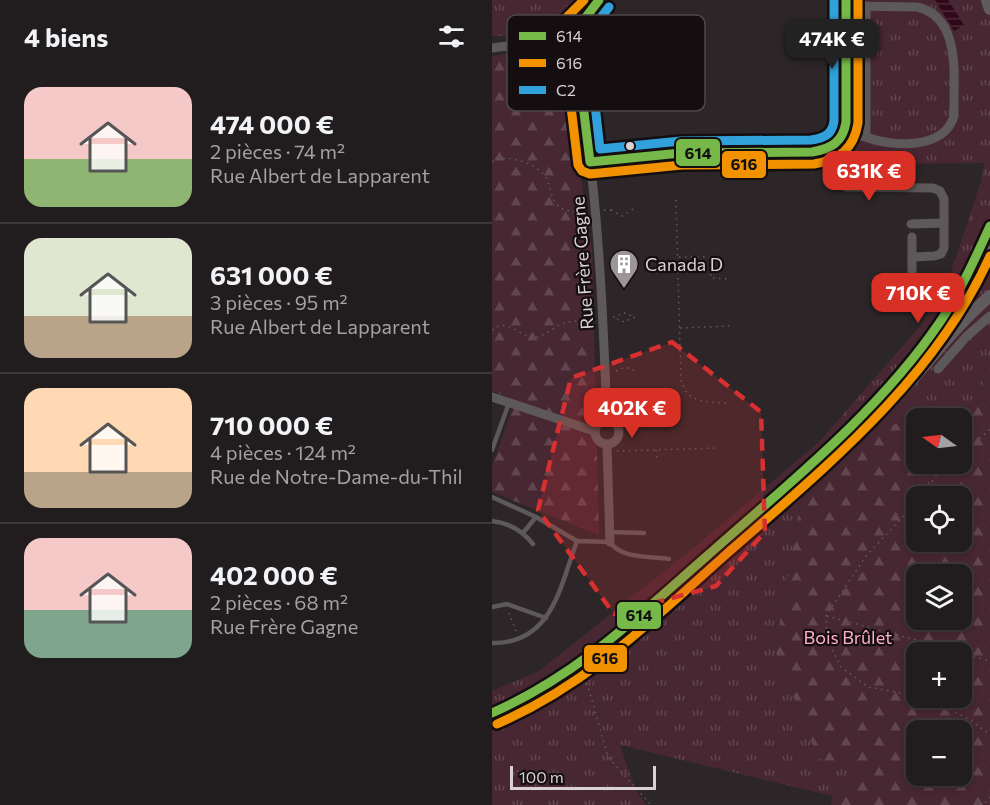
<!DOCTYPE html>
<html lang="fr">
<head>
<meta charset="utf-8">
<style>
  :root { --surface:#211c1e; --page:#2d292b; --text:#f1f3f6; --muted:#a2a1a4; --line:#3e3a3c; --accent:#d93025 }
  body { margin:0; font-family:Commissioner,sans-serif; background:var(--page); color:var(--text); height:100vh; display:flex; flex-direction:column; font-size:22px; white-space:nowrap }
  * { box-sizing:border-box; margin:0 }
  p { font-size:20px; color:var(--muted) }
  .icon { flex:none; width:33px; height:33px; fill:none; stroke:currentColor; stroke-width:2; stroke-linecap:round; stroke-linejoin:round }
  .map { position:relative; flex:1; overflow:hidden }
  .panel { display:flex; flex-direction:column; background:var(--surface); width:492px }
  .panel>* { flex:none }
  .needle { width:39px; rotate:284deg }
  .controls { position:absolute; left:414px; top:408px; display:grid; gap:12px }
  .controls a { display:grid; place-items:center; width:66px; height:66px; border-radius:12px; background:var(--surface); box-shadow:0 3px 9px #0003,0 0 0 2px var(--line); font-size:30px }
  .scale { position:absolute; left:18px; bottom:15px; width:146px; box-sizing:border-box; padding-left:6px; border:3px solid #dad1d3; border-top:0; font-size:16px; line-height:21px; white-space:nowrap; color:#dad1d3; -webkit-text-stroke:4px #140e10; paint-order:stroke }
  .price { position:absolute; translate:-50% -51px; padding:0 14px; border-radius:12px; background:var(--accent); color:#fff; font-size:20px; line-height:39px; filter:drop-shadow(0 2px 3px #0008) }
  .price::after { content:''; position:absolute; left:50%; top:36px; width:18px; height:14px; margin-left:-9px; background:inherit; clip-path:polygon(0 0,100% 0,50% 100%) }
  .price.selected { background:#222; color:#fff }
  ul { padding:0; list-style:none }
  li { display:flex; align-items:center; gap:18px; height:150px; padding:0 24px }
  li+li { border-top:2px solid var(--line) }
  li span { display:grid; place-items:center; flex:none; width:168px; height:120px; border-radius:18px; color:#555 }
  li>.icon { margin-inline-start:auto }
  span .icon { width:72px; height:72px; fill:#fffc; stroke-width:1 }
  li b { font-size:26px }
  h2 { display:flex; justify-content:space-between; align-items:center; height:72px; padding:0 24px; font-size:26px }
  main { display:flex; flex:1; min-height:0 }
  .map>svg:first-child { display:block }
</style>
</head>
<body>
<main>
<section class="panel">
<h2>4 biens<svg class="icon" aria-label="filters" viewBox="0 0 24 24"><path d="M4 7h16M4 17h16"/><circle cx="9" cy="7" r="2"/><circle cx="15" cy="17" r="2"/></svg></h2>
<ul>
<li><span style="background:linear-gradient(#f6c9c9 60%,#8fb573 0)"><svg class="icon" aria-label="home" viewBox="0 0 24 24"><path d="M3 11l9-7 9 7M6 9v11h12V9"/></svg></span><div><b>474 000 €</b><p>2 pièces · 74 m²</p><p>Rue Albert de Lapparent</p></div></li>
<li><span style="background:linear-gradient(#dfe7d0 65%,#b9a48a 0)"><svg class="icon" aria-label="home" viewBox="0 0 24 24"><path d="M3 11l9-7 9 7M6 9v11h12V9"/></svg></span><div><b>631 000 €</b><p>3 pièces · 95 m²</p><p>Rue Albert de Lapparent</p></div></li>
<li><span style="background:linear-gradient(#ffd9b3 70%,#b9a48a 0)"><svg class="icon" aria-label="home" viewBox="0 0 24 24"><path d="M3 11l9-7 9 7M6 9v11h12V9"/></svg></span><div><b>710 000 €</b><p>4 pièces · 124 m²</p><p>Rue de Notre-Dame-du-Thil</p></div></li>
<li><span style="background:linear-gradient(#f6c9c9 60%,#7fa58c 0)"><svg class="icon" aria-label="home" viewBox="0 0 24 24"><path d="M3 11l9-7 9 7M6 9v11h12V9"/></svg></span><div><b>402 000 €</b><p>2 pièces · 68 m²</p><p>Rue Frère Gagne</p></div></li>
</ul>
</section>
<div class="map">
<svg width="498" height="805" viewBox="0 0 498 805">
  <defs>
    <pattern id="grass-tufts" width="24" height="20" patternUnits="userSpaceOnUse" patternTransform="scale(1.5)"><rect width="24" height="20" fill="#472732"/><path d="M3 7l-1-3M5 7V3M7 7l1-3M15 17l-1-3M17 17v-4M19 17l1-3" fill="none" stroke="#61454f"/></pattern>
    <pattern id="forest-firs" width="22" height="20" patternUnits="userSpaceOnUse" patternTransform="scale(1.5)"><rect width="22" height="20" fill="#472732"/><path d="M5 1l3.5 6h-7zM16 11l3.5 6h-7z" fill="#61454f"/></pattern>
    <pattern id="water-rules" width="6" height="5" patternUnits="userSpaceOnUse" patternTransform="scale(1.5)"><rect width="6" height="5" fill="#2f0819"/><path d="M0 2.5h6" fill="none" stroke="#4d2b3a"/></pattern>
  </defs>
  <rect width="100%" height="100%" fill="#2c2628"/>
  <g fill="url(#grass-tufts)">
    <path d="M0,0h95c-4,6 -8,14 -13,20 -17,17 -59,16 -82,16z"/>
    <polygon points="347,0 498,0 498,356 484,410 424,418 424,420 393,426 309,499 283,650 363,770 340,796 128,745 144,791 155,805 0,805 0,691 47,671 210,541 328,441 428,326 455,284 489,181 492,163 296,165 296,143 318,144 340,128 345,122"/>
  </g>
  <g fill="url(#forest-firs)" fill-rule="evenodd">
    <polygon points="69,45 100,250 107,535 0,492 0,467 23,400 0,391 0,56"/>
    <path d="M498,356v449h-159l1,-9 23,-26 -37,-12 -43,-108 26,-151 84,-73 31,-6v44h46v-46h-37l51,-8zM424,496h46v46h-46zM424,574h46v46h-46zM424,652h46v46h-46zM424,730h46v46h-46z"/>
  </g>
  <polygon fill="url(#water-rules)" points="443,0 456,0 472,25 462,31"/>
  <g fill="none" stroke-linecap="round" stroke-linejoin="round">
    <g stroke="#605d5e" stroke-width="1.5" stroke-dasharray="1.5 4.5" stroke-linecap="butt">
      <polyline points="326,161 337,161"/>
      <polyline points="356,161 365,161 365,145"/>
      <path d="M0,162c13,-9 43,1 52,13 8,10 5,22 14,31 7,6 18,6 27,6"/>
      <path d="M184,200l5,181c2,4 4,10 7,13 10,9 29,9 42,9"/>
      <polyline points="112,210 122,210"/>
      <polyline points="119,210 130,216 141,209"/>
      <polyline points="187,257 218,257 219,278 236,279"/>
      <polygon points="130,258 142,263 131,268 120,264"/>
      <polygon points="132,313 143,317 132,322 121,317"/>
      <polyline points="188,328 237,326"/>
      <path d="M0,330c15,-12 25,4 39,7 10,2 17,-6 25,-10 11,-7 25,-6 38,-7"/>
      <polyline points="124,371 133,367 144,371"/>
      <polyline points="164,450 165,458"/>
      <polyline points="125,451 226,448"/>
      <polyline points="470,455 498,429"/>
      <polyline points="429,496 445,475 459,464"/>
      <polyline points="424,503 374,556 334,616 336,641 349,667 376,687 410,693 449,705 477,719 498,735"/>
      <polyline points="17,613 24,631"/>
      <polyline points="335,616 468,652"/>
      <polyline points="470,653 498,661"/>
      <polyline points="95,683 116,757 159,805"/>
      <polyline points="488,805 492,804 498,797"/>
    </g>
    <g stroke="#5d5859" stroke-width="4.5">
      <polyline points="0,450 17,403"/>
      <polyline points="0,497 44,517"/>
      <path d="M0,521c17,2 30,9 41,23"/>
      <polyline points="117,532 152,533"/>
      <polyline points="31,533 44,517 85,541"/>
      <polyline points="0,607 15,604 54,618"/>
      <path d="M0,643c60,1 68,-56 85,-102l33,1c11,17 40,14 59,17"/>
    </g>
    <g stroke="#5d5859" stroke-width="9">
      <path d="M354,6l71,1c46,10 36,74 37,109 -10,34 -62,31 -88,21"/>
      <path d="M75,34c15,52 20,99 26,153 8,78 11,155 14,233"/>
      <path d="M0,48c47,-6 79,-4 107,-48"/>
      <polyline points="352,133 374,137 374,6"/>
      <polyline points="345,145 347,180 354,187 441,188 448,191 452,199 452,223 419,224"/>
      <path d="M98,162l91,-9 131,-1c20,-2 32,-9 34,-30v-122"/>
      <polyline points="420,257 442,256 449,254 452,248 452,223"/>
      <polyline points="420,276 420,237"/>
      <polyline points="446,369 474,337 498,316"/>
      <polyline points="0,397 102,431"/>
      <circle cx="115" cy="432" r="12"/>
      <polyline points="115,445 118,542"/>
    </g>
    <g stroke="#605c5e" stroke-width="12">
      <polyline points="495,0 498,9"/>
      <polyline points="450,333 475,297 498,252"/>
      <path d="M0,713c82,-31 146,-97 211,-154 105,-94 238,-196 287,-333"/>
      <path d="M0,723c51,-20 94,-52 135,-87l257,-226c37,-37 66,-80 106,-114"/>
    </g>
    <g stroke="#140e10" stroke-width="14">
      <g id="bus-1">
        <path d="M107,0l-13,17 -19,17 14,54 9,74 91,-9 131,-1c19,-3 31,-10 34,-30v-122"/>
        <path d="M0,713c86,-38 145,-96 215,-157 81,-72 171,-143 233,-234 20,-30 35,-63 50,-96"/>
      </g>
    </g>
    <g stroke="#140e10" stroke-width="14">
      <g id="bus-2">
        <path d="M92,0l-26,26 -3,9 14,55 9,75 4,6 8,3 92,-9 132,-1c25,-4 40,-15 44,-41v-123"/>
        <path d="M5,724c91,-40 152,-101 225,-166 100,-88 212,-177 268,-302"/>
      </g>
    </g>
    <g stroke="#140e10" stroke-width="14">
      <path id="bus-3" d="M117,7l-14,18 -15,13 13,49 7,62 81,-8 130,-1c13,-2 21,-5 23,-19v-121"/>
    </g>
    <use href="#bus-1" stroke="#76b948" stroke-width="9"/>
    <use href="#bus-2" stroke="#f39200" stroke-width="9"/>
    <use href="#bus-3" stroke="#30a1db" stroke-width="9"/>
  </g>
  <path fill="#d63031" fill-opacity="0.2" stroke="#d63031" stroke-width="4.5" stroke-dasharray="12 8" stroke-linejoin="round" d="M180,342l89,70 4,120 -49,54 -102,28 -76,-104 33,-132z"/>
  <defs>
    <g id="building-pin" transform="scale(1.5)"><path d="M0 17L-7.5 6A9.5 9.5 0 1 1 7.5 6Z" fill="#9d9597" stroke="#140e10"/><path d="M-4-6H4V6H1V3H-1V6H-4ZM-2.5-4.3h1.7v1.8h-1.7ZM.8-4.3h1.7v1.8H.8ZM-2.5-1h1.7V.8h-1.7ZM.8-1h1.7V.8H.8Z" fill="#fff"/></g>
  </defs>
  <g fill-rule="evenodd">
    <use href="#building-pin" x="132" y="264"/>
  </g>
  <circle fill="#dad1d3" stroke="#140e10" stroke-width="2" cx="138" cy="146" r="5"/>
  <g text-anchor="middle" dominant-baseline="central" stroke-width="4.5" stroke-linejoin="round" paint-order="stroke">
    <g font-size="18" fill="#dad1d3" stroke="#140e10">
      <text transform="translate(90 263) rotate(-94)">Rue Frère Gagne</text>
    </g>
    <g font-size="18" fill="#dad1d3" stroke="#140e10" text-anchor="start">
      <text x="153" y="264">Canada D</text>
    </g>
    <g font-size="18" fill="#ffadc7" stroke="#140e10">
      <text x="356" y="637">Bois Brûlet</text>
    </g>
  </g>
  <rect x="15" y="15" width="198" height="96" rx="9" fill="#140e10" stroke="#4f484a" stroke-width="1.5"/>
  <rect x="27" y="32" width="27" height="8" fill="#76b948"/>
  <rect x="27" y="59" width="27" height="8" fill="#f39200"/>
  <rect x="27" y="86" width="27" height="8" fill="#30a1db"/>
  <g font-size="16" fill="#dad1d3">
    <text x="64" y="42">614</text>
    <text x="64" y="69">616</text>
    <text x="64" y="96">C2</text>
  </g>
  <g stroke="#140e10" stroke-width="2">
    <rect x="183" y="138" width="46" height="29" rx="6" fill="#76b948"/>
    <rect x="229" y="150" width="46" height="29" rx="6" fill="#f39200"/>
    <rect x="124" y="601" width="46" height="29" rx="6" fill="#76b948"/>
    <rect x="91" y="644" width="45" height="29" rx="6" fill="#f39200"/>
  </g>
  <g font-size="16" text-anchor="middle" font-weight="bold" fill="#111">
    <text x="206" y="159">614</text>
    <text x="252" y="170">616</text>
    <text x="147" y="621">614</text>
    <text x="113" y="664">616</text>
  </g>
</svg>
<div class="controls">
<a><svg class="needle" viewBox="-14 -14 28 28"><path d="M0-13l5 13h-10z" fill="#e53935"/><path d="M0 13l5-13h-10z" fill="#a2a1a4"/></svg></a>
<a><svg class="icon" aria-label="locate" viewBox="0 0 24 24"><circle cx="12" cy="12" r="6"/><path d="M12 2v4M12 18v4M2 12h4M18 12h4"/></svg></a>
<a><svg class="icon" aria-label="layers" viewBox="0 0 24 24"><path d="M12 4l9 5-9 5-9-5zM3 14l9 5 9-5"/></svg></a>
<a>+</a>
<a>−</a>
</div>
<div class="scale">100 m</div>
<b class="price selected" style="left:340px;top:70px">474K €</b>
<b class="price" style="left:377px;top:202px">631K €</b>
<b class="price" style="left:426px;top:324px">710K €</b>
<b class="price" style="left:140px;top:439px">402K €</b>
</div>
</main>
</body>
</html>
